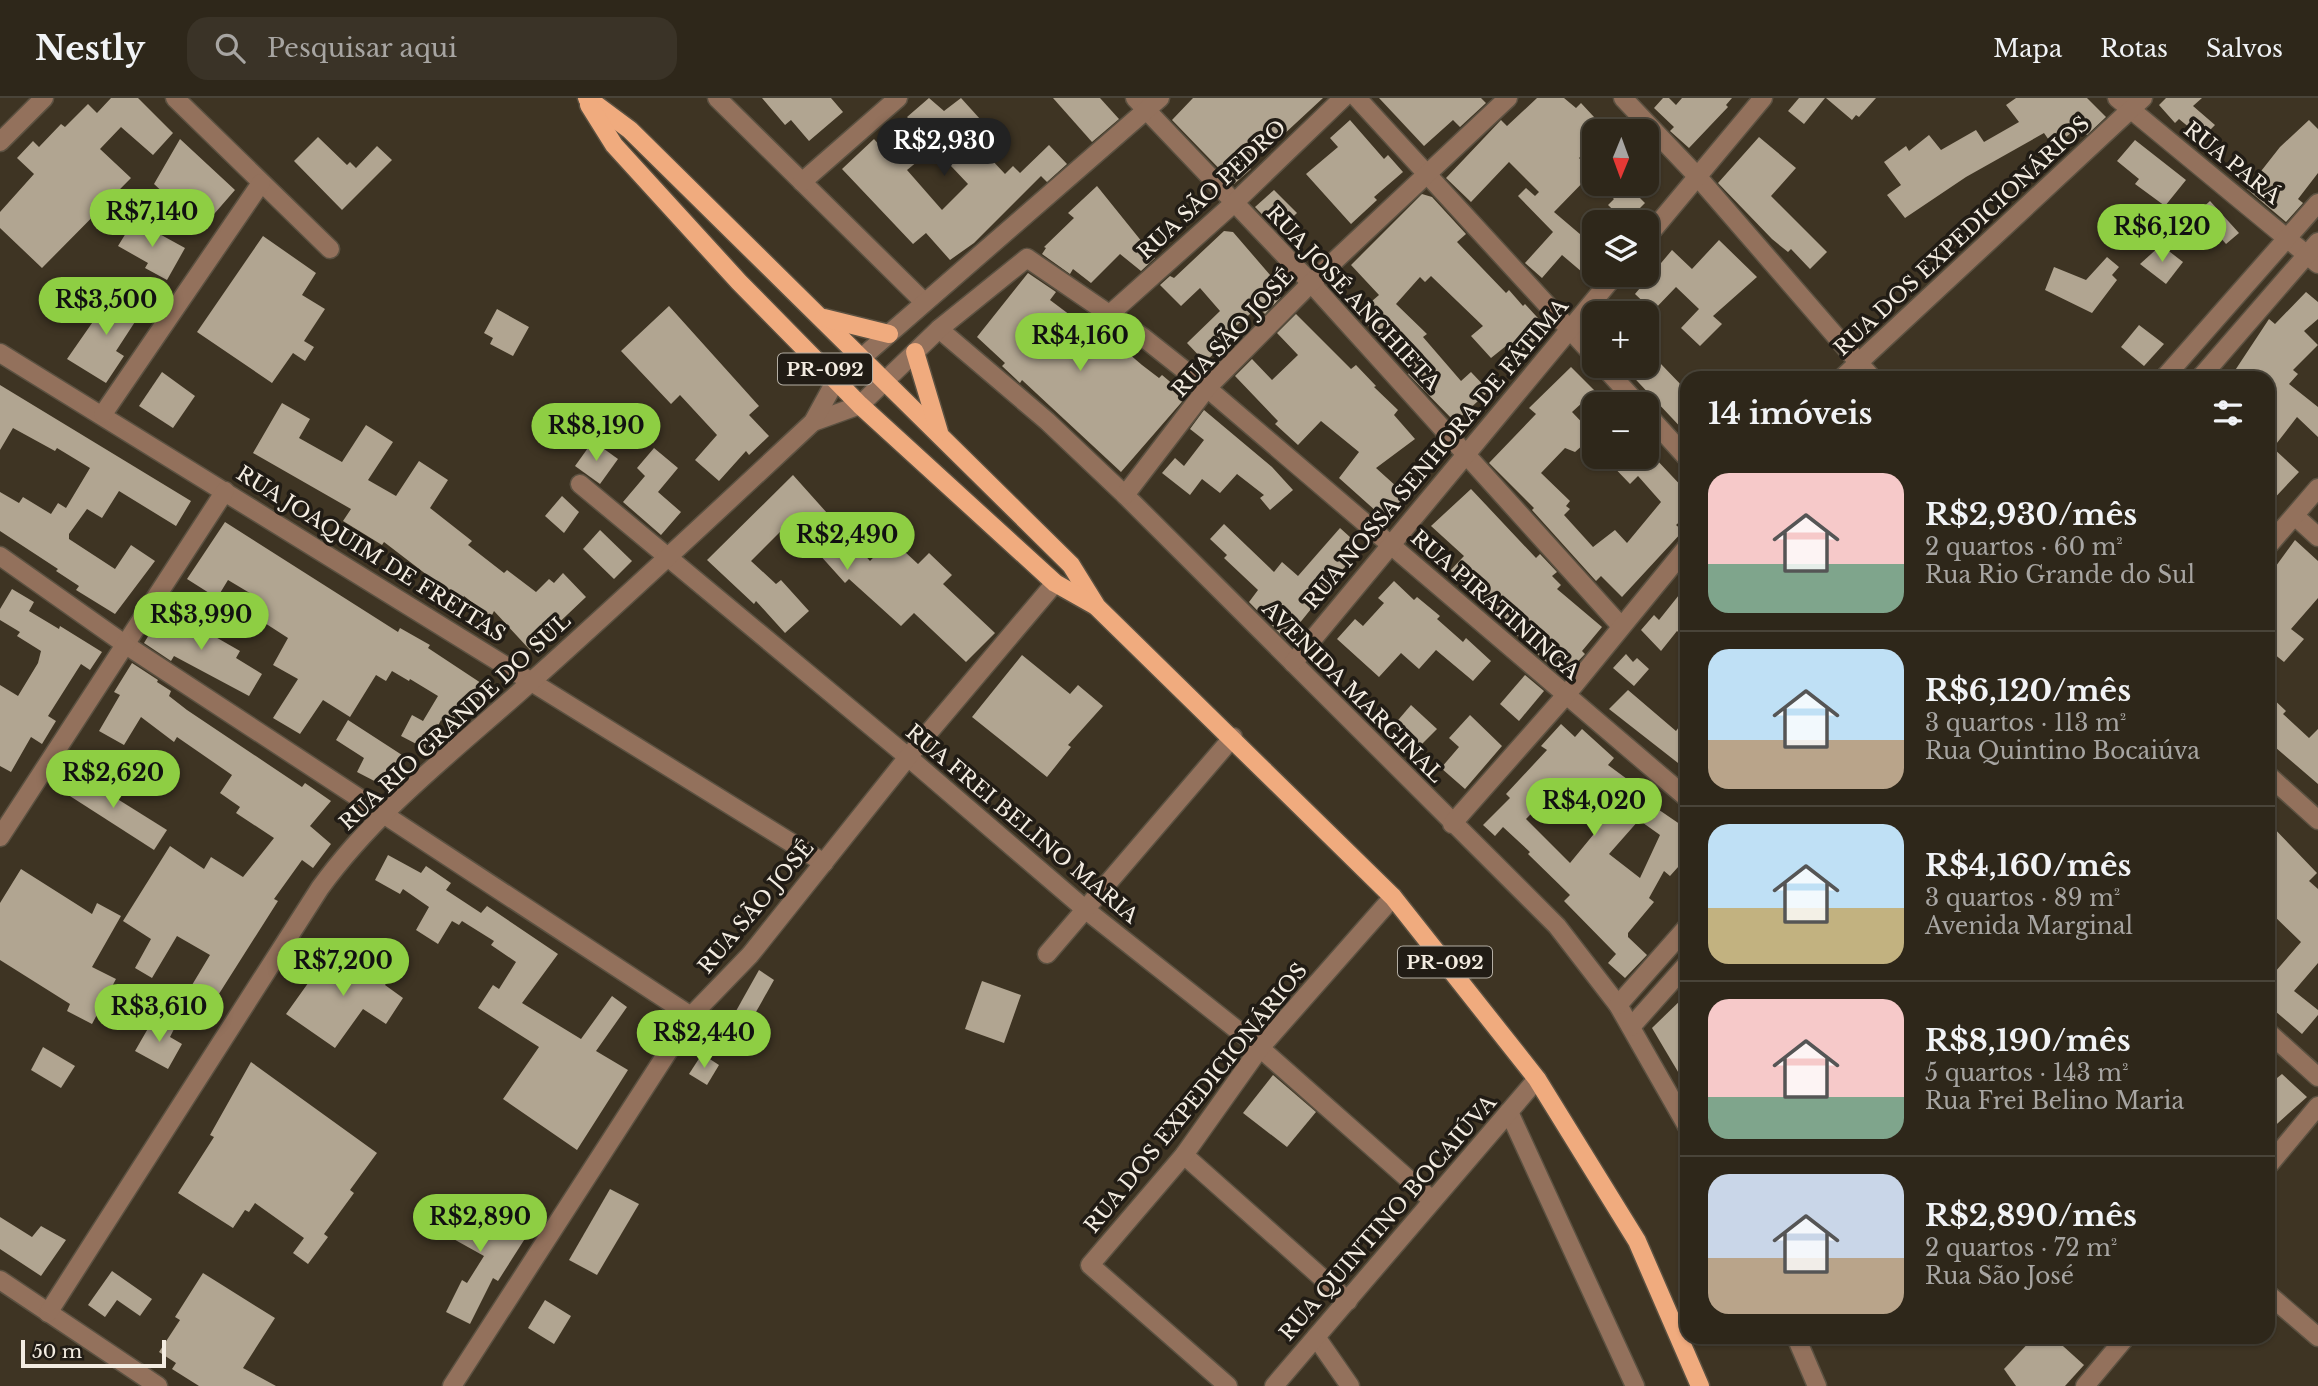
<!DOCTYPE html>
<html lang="pt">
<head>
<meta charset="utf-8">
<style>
  :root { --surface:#2e271a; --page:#3a3327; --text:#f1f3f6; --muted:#a7a5a2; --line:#494439; --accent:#8ece43 }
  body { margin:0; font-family:"Libre Baskerville",serif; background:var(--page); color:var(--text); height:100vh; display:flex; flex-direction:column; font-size:26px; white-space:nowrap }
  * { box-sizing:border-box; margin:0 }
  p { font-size:23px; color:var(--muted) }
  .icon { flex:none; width:38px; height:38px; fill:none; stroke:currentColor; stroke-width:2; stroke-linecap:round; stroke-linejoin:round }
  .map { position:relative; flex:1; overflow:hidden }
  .sheet { position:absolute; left:1680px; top:273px; width:595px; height:973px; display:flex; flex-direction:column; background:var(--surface); border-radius:21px; box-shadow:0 2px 5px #0004,0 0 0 2px var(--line) }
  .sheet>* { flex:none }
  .needle { width:46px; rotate:181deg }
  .buttons { position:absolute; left:1582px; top:21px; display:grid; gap:14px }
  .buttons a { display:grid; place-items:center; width:77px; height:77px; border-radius:14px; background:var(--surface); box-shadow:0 2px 5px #0004,0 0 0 2px var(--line); font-size:35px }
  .scale { position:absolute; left:21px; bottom:18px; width:145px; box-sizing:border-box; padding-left:7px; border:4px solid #f3ece1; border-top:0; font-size:19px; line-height:24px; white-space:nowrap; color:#f3ece1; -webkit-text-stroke:5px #211c15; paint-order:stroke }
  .price { position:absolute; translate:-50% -60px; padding:0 16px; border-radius:24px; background:var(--accent); color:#111; font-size:23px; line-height:46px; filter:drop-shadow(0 2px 4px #0008) }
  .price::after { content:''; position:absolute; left:50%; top:42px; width:21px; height:16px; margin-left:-10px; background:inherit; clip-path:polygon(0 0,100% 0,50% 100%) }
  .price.selected { background:#222; color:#fff }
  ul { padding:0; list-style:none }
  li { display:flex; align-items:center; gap:21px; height:175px; padding:0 28px }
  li+li { border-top:2px solid var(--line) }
  li span { display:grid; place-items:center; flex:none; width:196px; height:140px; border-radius:21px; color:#555 }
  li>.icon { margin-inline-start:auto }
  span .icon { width:84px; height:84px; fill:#fffc; stroke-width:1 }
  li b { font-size:30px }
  h2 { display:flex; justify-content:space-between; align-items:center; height:84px; padding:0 28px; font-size:30px }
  header { display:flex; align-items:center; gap:42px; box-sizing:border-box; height:98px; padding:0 35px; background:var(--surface); border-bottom:2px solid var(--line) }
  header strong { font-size:33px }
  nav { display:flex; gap:38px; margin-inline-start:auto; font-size:24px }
  .search { width:490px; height:63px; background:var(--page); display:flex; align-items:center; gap:18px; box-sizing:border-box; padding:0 24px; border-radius:21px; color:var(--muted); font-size:26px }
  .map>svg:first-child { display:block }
</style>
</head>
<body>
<header>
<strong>Nestly</strong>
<div class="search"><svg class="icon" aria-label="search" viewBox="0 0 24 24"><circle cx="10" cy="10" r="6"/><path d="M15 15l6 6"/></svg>Pesquisar aqui</div>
<nav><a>Mapa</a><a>Rotas</a><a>Salvos</a></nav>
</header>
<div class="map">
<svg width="2318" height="1288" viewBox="0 0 2318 1288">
  <rect width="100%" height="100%" fill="#3e3423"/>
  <g fill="#b1a591" fill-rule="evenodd">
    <polygon points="111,0 138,0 173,35 153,57 121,29 100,51 131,80 42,170 0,130 0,114 34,76 17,60 33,43 39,49 61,26 65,29 88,6 97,15"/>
    <polygon points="762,0 831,0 843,14 809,43 791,22 785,27"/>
    <path d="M929,0l15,13 17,-13 29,32 -14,13 29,31 8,-8 7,7 29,-28 18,19 -20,18 -6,-6 -67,67 -24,17 -24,-27 -13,11 -71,-75 32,-30 7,8 31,-25 -5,-5zM934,50l34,36 -26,26 -35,-40z"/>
    <polygon points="1053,0 1100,0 1119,21 1092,44"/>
    <polygon points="1193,0 1323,0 1282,38 1279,34 1245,64 1251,71 1234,86 1172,22"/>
    <polygon points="1379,0 1481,0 1486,5 1460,29 1453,22 1424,48"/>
    <polygon points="1537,0 1564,0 1576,10 1581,5 1607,33 1594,33 1594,45 1579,60 1593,74 1554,114 1594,148 1594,160 1582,174 1562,157 1542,180 1525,165 1553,134 1518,98 1526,90 1535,98 1539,94 1509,64 1471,104 1446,80 1501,22 1507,28"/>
    <polygon points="1663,0 1669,0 1676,7 1682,0 1732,0 1726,7 1728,9 1689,50 1670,33 1674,29 1654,10"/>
    <polygon points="1799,0 1825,0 1804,26 1788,13"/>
    <polygon points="1826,0 1876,0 1859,19 1856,17 1852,22"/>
    <polygon points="2016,0 2087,0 2106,19 2087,37 2080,29 2053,48 2044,35 1966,79 1905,120 1887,97 1901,87 1884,64 1906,48 1909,53 1929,37 1941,52 1976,32 1984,44 2019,24 2006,7"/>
    <polygon points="2166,0 2202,0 2193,8 2215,27 2202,40 2179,21 2175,25 2159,7"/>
    <polygon points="1350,22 1384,61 1388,57 1403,74 1374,99 1377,102 1351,126 1306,76 1338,49 1330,40"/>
    <polygon points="2309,22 2318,31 2318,75 2298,101 2303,105 2286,124 2247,91 2280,49"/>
    <polygon points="318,39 347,67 350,64 356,70 377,48 392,62 342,112 294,63"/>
    <polygon points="1759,39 1796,70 1771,98 1827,154 1810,171 1791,151 1788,154 1772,141 1718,85"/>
    <polygon points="180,41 235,92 208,123 172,92 167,98 154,86"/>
    <polygon points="2135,42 2186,82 2165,108 2135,86 2139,81 2117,63"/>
    <polygon points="1598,86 1641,86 1634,94 1645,105 1626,124 1608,107 1614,101"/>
    <polygon points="1097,88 1155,160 1141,173 1120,156 1091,185 1073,171 1070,176 1042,156 1046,150 1044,149 1074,120 1068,115"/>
    <polygon points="1274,92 1297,115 1278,133 1255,109"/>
    <polygon points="1422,96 1432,99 1466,136 1457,144 1506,195 1509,192 1523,208 1525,206 1548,231 1521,255 1511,244 1491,260 1471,238 1483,228 1431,178 1425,184 1420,179 1396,206 1427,236 1423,239 1461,283 1471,274 1489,293 1455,324 1408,276 1412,273 1357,216 1379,197 1351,167"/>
    <polygon points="2210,103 2239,135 2226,146 2219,138 2206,150 2185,126"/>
    <polygon points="134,122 185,150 167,182 145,170 148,165 118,148"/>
    <polygon points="1224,133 1233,134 1283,192 1278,196 1281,199 1265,216 1258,209 1218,244 1222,248 1205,264 1187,245 1220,213 1200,190 1181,208 1160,187 1170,178 1174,180"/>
    <polygon points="263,138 316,175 302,197 325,211 304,243 314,249 305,263 293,255 272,285 197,234"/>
    <polygon points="1719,142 1757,179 1713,218 1722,226 1700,248 1681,230 1699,211 1676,189 1653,213 1635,196 1672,152 1692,171"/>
    <polygon points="2161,147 2183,164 2166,186 2140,166"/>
    <polygon points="2107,159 2119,169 2112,177 2117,182 2092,215 2045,192 2054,169 2086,182"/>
    <polygon points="1028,175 1056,194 1050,202 1082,226 1087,220 1142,267 1159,280 1162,277 1187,298 1121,374 1022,282 1020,285 1002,268 1005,265 977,239"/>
    <polygon points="115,192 144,210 116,253 124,258 106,285 67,261"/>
    <polygon points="2306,194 2318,204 2318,221 2304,233 2318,247 2293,272 2298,276 2289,286 2318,309 2318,339 2297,319 2273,350 2299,374 2268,407 2268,312 2276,302 2268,295 2268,280 2230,280 2269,221 2275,226"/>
    <polygon points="669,208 759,308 749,317 769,338 749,357 746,353 719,383 695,362 717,337 680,297 671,306 621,253"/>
    <polygon points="497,211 529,229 513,258 490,246 493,240 484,235"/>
    <polygon points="1296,216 1351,271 1356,267 1376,288 1374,289 1398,312 1394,317 1415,341 1376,370 1407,398 1386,422 1339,380 1359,354 1321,323 1298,347 1275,326 1278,323 1235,278 1252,261 1272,282 1298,257 1277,235"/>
    <polygon points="2139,227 2164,246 2144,268 2121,249"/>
    <polygon points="1660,265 1687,293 1687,336 1623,268 1643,268 1650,274"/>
    <polygon points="1571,269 1595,293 1572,314 1594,337 1575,354 1565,350 1541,375 1570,403 1566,408 1570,411 1564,417 1593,449 1615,432 1627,445 1661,404 1638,378 1630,386 1604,359 1654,359 1687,394 1687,417 1676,427 1683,433 1622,499 1601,478 1596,483 1532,412 1534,410 1489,365 1536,316 1529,310"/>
    <polygon points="162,274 195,298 173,330 139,308"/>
    <polygon points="0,287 191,403 176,428 119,393 102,420 87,411 69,436 69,441 115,471 131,447 155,463 115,516 76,492 79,488 56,473 58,471 0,433 0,394 19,405 23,399 51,416 58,405 66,410 90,370 57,350 55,353 13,330 0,352"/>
    <polygon points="282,305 310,321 299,340 342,364 366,327 393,344 368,382 396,398 419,363 448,382 430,410 472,443 468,447 504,475 507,472 536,494 549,481 554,485 563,475 586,499 530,552 494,513 491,519 464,498 461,503 384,444 382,447 343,423 351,411 253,355"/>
    <polygon points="1204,312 1272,369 1293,392 1270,412 1260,400 1264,397 1237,376 1220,395 1202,381 1190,397 1162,375 1175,360 1184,368 1204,342 1190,331"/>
    <polygon points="593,343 618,361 600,386 575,368"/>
    <polygon points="654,350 678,370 658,394 681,414 661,437 623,404 645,378 637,370"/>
    <polygon points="793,377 870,463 891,441 918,466 929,455 952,477 943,486 995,535 966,564 914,515 901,528 849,481 845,485 792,426 788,426 751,463 776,486 781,482 809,513 785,535 756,503 754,506 707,462"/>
    <polygon points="1471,391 1536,460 1540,456 1557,474 1552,478 1561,487 1557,491 1602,529 1582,553 1585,556 1563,579 1448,475 1464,458 1431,428"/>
    <polygon points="562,398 579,414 564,435 545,418"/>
    <polygon points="225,424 398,534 400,530 430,547 428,550 487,589 476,607 467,601 451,627 441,622 426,651 401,638 412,617 423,623 438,598 410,581 409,583 392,573 386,583 376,577 350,619 323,602 300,636 273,620 298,581 273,567 288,540 251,516 260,501 228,482 217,500 187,481"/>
    <polygon points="1224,426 1274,474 1282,464 1298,478 1340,430 1361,449 1286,542 1249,504 1258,492 1224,460 1227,457 1210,441"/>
    <polygon points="600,432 632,463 614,481 583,451"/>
    <polygon points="2295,442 2318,463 2318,500 2291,531 2304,541 2284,564 2268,551 2268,479"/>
    <polygon points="1394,483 1414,502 1417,499 1440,518 1437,521 1463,544 1466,540 1491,563 1473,583 1436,552 1419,571 1401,555 1379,579 1337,541 1355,521 1363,528 1384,505 1378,500"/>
    <polygon points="1687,487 1687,541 1677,533 1661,553 1641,532 1654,517 1659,522"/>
    <polygon points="12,491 34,504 29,513 59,531 60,528 102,554 90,572 81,566 48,618 56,623 42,646 31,639 11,674 0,668 0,587 18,598 38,565 41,553 17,538 20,534 0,522 0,511"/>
    <polygon points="165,510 240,553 236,560 262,576 249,598 174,558 171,563 144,545"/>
    <polygon points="1626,556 1633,564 1637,560 1649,571 1634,588 1613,570"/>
    <polygon points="1022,557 1070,596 1078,587 1103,608 1068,647 1071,649 1047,679 972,619"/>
    <polygon points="132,565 158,582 157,584 171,593 169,598 187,612 302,689 305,685 331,703 310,728 331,746 313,770 302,762 274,801 278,803 210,910 186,897 210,857 177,838 152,880 135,870 151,841 123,823 170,748 204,771 211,759 243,779 274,740 236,715 240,709 220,695 232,677 177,639 174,644 141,619 124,647 99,633 120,597 114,594"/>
    <polygon points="1525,577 1544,593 1519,623 1500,606"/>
    <polygon points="1628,592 1676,633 1687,618 1687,672 1609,611"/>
    <polygon points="2268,596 2286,613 2283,616 2309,640 2318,631 2318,686 2268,643"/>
    <polygon points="1411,607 1437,631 1418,650 1393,628"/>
    <polygon points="1470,617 1502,648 1465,691 1441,670 1459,649 1449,640"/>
    <polygon points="348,622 402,657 386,689 357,674 364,660 336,642"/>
    <path d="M1561,626l14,13 7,-8 32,29 -6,7 42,31 -4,5 41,28v28l-17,19 -6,-5 -15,27 5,4 -26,31v4l19,18 -22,23 -17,-15 8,-9 -52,-53 6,-6 -42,-41 2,-2 -27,-25 -8,9 -12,-11 27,-27 -4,-4 41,-44 -6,-4zM1599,683l22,20 -51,62 -44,-44 36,-37 21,17zM1639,722l21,15 -20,43 -31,-24z"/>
    <polygon points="71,672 167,732 154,752 59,691"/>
    <polygon points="2268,724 2317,775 2309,783 2318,791 2318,865 2294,893 2318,912 2318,917 2302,936 2268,907 2268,882 2301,844 2268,812"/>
    <polygon points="388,757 421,775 426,768 451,785 446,792 481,815 487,808 558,856 522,905 581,941 612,898 627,909 596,953 628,972 577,1052 503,1001 539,949 478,910 493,887 499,891 516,864 491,847 494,843 462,823 459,827 452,823 438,846 416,832 429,809 403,791 400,796 375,782"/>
    <polygon points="21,771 92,816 97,805 121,818 92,869 116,881 92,926 67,913 70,906 0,862 0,805"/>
    <polygon points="325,852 358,874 366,861 392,877 385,887 403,900 386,926 363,911 335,950 286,916 316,874 312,871"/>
    <polygon points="759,872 774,882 743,937 727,929"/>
    <polygon points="982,883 1021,897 1004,945 965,931"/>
    <polygon points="1687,896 1687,989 1652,930"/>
    <polygon points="154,920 174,931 170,939 182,946 168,971 135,953"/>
    <polygon points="43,949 75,968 61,990 31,972"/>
    <polygon points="702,956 719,967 707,987 689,976"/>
    <polygon points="251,964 377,1055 350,1092 354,1095 324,1136 328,1139 308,1166 293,1155 304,1140 255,1105 249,1114 245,1112 233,1130 178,1095 214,1039 210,1037"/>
    <polygon points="2268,971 2277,980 2282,976 2307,999 2268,1034"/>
    <polygon points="1273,977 1316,1014 1287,1049 1243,1015"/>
    <polygon points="610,1091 639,1106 597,1177 569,1162"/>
    <polygon points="461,1099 526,1139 498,1183 493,1180 470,1226 446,1214 462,1182 467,1185 484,1158 441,1134"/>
    <polygon points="0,1119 32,1139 41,1128 66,1142 41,1178 0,1151"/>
    <polygon points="112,1173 152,1201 140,1218 117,1202 105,1219 88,1207"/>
    <polygon points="203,1175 275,1220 243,1270 276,1288 199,1288 172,1271 176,1265 159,1254 180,1222 175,1219"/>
    <polygon points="545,1202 571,1218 554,1246 528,1230"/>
    <polygon points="2034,1239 2053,1239 2084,1267 2065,1288 2016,1288 2004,1271"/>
  </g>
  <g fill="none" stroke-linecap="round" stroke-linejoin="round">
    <g stroke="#5b5141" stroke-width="21">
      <g id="minor">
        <polyline points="175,0 330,151"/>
        <polyline points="717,0 924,204"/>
        <polyline points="1135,0 1311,185 1620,527"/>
        <polyline points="1357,0 1594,258"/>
        <polyline points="1623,0 1697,78 1872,280"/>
        <polyline points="2117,0 2318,166"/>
        <polyline points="0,44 44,0"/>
        <polyline points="802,84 898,0"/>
        <polyline points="1647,139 1763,0"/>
        <polyline points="1110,216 1233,106 1343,0"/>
        <polyline points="939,231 1047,323 1125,397 1557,828 1618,907 1687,1028"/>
        <polyline points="0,255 824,765"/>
        <polyline points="1603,268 1638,306"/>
        <polyline points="1842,280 2143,0"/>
        <polyline points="2164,280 2318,105"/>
        <polyline points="2200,280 2318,144"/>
        <polyline points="103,316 261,85"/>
        <polyline points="1647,316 1687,360"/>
        <polyline points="813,324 860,307 939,231 1027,160 1144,240 1207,290 1687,700"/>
        <polyline points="580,386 908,659 1086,812 1260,950 1432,1102"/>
        <polyline points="1125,397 1207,290 1311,185 1508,0"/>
        <polyline points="2295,418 2318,439"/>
        <polyline points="2268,448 2318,390"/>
        <polyline points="0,458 126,547 691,918"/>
        <polyline points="1293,565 1615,177"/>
        <polyline points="2268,677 2318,722"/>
        <polyline points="1452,726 1566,597 1687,449"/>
        <polyline points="0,739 225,393"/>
        <polyline points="1047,856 1233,639"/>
        <polyline points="1618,907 1687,829"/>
        <polyline points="1631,929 1687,866"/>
        <polyline points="2268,934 2318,979"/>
        <polyline points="1509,1014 1635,1288"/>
        <polyline points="1184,1057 1348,1203"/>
        <polyline points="2268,1068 2318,1008"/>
        <polyline points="0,1182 158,1288"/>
        <polyline points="2268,1196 2318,1239"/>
        <path d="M48,1215l272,-425c58,-80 139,-141 212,-207 95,-85 188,-172 281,-259l23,-42 324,-282"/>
        <polyline points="1316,1239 1350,1288"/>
        <polyline points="1796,1239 1817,1288"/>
        <polyline points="452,1288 691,918 750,857 908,659 1055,485"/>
        <polyline points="1228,1288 1090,1167 1184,1057 1260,950 1393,799"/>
        <polyline points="1274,1288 1537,981"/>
        <polyline points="2085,1288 2126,1239"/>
      </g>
    </g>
    <g stroke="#5b5141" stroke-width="21">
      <g id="major">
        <polyline points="587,0 630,32 1071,467 1097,509 1393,799 1537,981 1637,1143 1700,1288"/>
        <polyline points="589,7 614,47 739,184 860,307 1055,485 1094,507"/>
        <polyline points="824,220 889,236"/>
        <polyline points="915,254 939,334"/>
      </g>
    </g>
    <use href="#minor" stroke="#93715c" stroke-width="18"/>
    <use href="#major" stroke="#f0ab7e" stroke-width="18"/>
  </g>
  <g text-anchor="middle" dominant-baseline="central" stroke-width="7" stroke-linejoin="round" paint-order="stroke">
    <g fill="#211c15" stroke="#b4aea4" stroke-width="2">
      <rect x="778" y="255.5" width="94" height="31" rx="5"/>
      <rect x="1398" y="848.5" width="94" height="31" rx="5"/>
    </g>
    <g font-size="19" font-weight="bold" fill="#f3ece1">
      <text x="825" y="271">PR-092</text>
      <text x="1445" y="864">PR-092</text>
    </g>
    <g font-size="21" fill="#f3ece1" stroke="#211c15">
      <text transform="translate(2232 65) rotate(39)">RUA PARÁ</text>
      <text transform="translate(1212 92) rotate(-43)">RUA SÃO PEDRO</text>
      <text transform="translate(1962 138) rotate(-43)">RUA DOS EXPEDICIONÁRIOS</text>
      <text transform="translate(1353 200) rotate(47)">RUA JOSÉ ANCHIETA</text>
      <text transform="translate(1233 235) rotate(-47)">RUA SÃO JOSÉ</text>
      <text transform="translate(1436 356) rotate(-50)">RUA NOSSA SENHORA DE FÁTIMA</text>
      <text transform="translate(371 456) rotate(32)">RUA JOAQUIM DE FREITAS</text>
      <text transform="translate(1495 507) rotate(41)">RUA PIRATININGA</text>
      <text transform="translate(1353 594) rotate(45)">AVENIDA MARGINAL</text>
      <text transform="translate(455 624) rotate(-43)">RUA RIO GRANDE DO SUL</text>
      <text transform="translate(1022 726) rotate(40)">RUA FREI BELINO MARIA</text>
      <text transform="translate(756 809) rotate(-50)">RUA SÃO JOSÉ</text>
      <text transform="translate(1196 1000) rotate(-51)">RUA DOS EXPEDICIONÁRIOS</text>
      <text transform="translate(1388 1120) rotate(-49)">RUA QUINTINO BOCAIÚVA</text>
    </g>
  </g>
</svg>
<div class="buttons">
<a><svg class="needle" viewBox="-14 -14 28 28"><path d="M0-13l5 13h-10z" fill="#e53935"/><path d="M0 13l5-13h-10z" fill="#a7a5a2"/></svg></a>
<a><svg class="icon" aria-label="layers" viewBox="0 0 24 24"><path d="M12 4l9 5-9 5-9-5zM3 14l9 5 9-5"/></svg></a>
<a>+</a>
<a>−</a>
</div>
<div class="scale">50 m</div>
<b class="price selected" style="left:944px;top:80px">R$2,930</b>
<b class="price" style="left:152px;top:151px">R$7,140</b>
<b class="price" style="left:2162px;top:166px">R$6,120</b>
<b class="price" style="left:106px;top:239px">R$3,500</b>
<b class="price" style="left:1080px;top:275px">R$4,160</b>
<b class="price" style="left:596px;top:365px">R$8,190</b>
<b class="price" style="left:847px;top:474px">R$2,490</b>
<b class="price" style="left:201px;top:554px">R$3,990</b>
<b class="price" style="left:113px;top:712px">R$2,620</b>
<b class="price" style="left:1594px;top:740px">R$4,020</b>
<b class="price" style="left:343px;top:900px">R$7,200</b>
<b class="price" style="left:159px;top:946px">R$3,610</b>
<b class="price" style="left:704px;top:972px">R$2,440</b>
<b class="price" style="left:480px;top:1156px">R$2,890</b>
<section class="sheet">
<h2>14 imóveis<svg class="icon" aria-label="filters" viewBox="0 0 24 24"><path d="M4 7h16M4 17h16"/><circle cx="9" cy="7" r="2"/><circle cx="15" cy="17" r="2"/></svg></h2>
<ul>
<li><span style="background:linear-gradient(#f6c9c9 65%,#7fa58c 0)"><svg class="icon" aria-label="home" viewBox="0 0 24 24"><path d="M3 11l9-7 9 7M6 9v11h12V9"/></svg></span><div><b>R$2,930/mês</b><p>2 quartos · 60 m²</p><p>Rua Rio Grande do Sul</p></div></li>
<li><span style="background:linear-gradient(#bfe0f5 65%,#b9a48a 0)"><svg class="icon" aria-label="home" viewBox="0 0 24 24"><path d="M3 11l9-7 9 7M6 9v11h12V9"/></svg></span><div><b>R$6,120/mês</b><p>3 quartos · 113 m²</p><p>Rua Quintino Bocaiúva</p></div></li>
<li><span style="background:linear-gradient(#bfe0f5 60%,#c2b280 0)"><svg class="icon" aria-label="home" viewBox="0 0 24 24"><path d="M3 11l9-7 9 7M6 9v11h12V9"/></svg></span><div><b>R$4,160/mês</b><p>3 quartos · 89 m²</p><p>Avenida Marginal</p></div></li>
<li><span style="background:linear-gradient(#f6c9c9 70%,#7fa58c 0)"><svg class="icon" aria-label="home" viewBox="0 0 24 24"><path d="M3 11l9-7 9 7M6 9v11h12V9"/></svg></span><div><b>R$8,190/mês</b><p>5 quartos · 143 m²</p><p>Rua Frei Belino Maria</p></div></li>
<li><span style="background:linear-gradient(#c9d6e8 60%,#b9a48a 0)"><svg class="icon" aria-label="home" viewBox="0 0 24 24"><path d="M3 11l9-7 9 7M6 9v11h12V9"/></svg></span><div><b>R$2,890/mês</b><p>2 quartos · 72 m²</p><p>Rua São José</p></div></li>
</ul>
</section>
</div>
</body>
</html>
